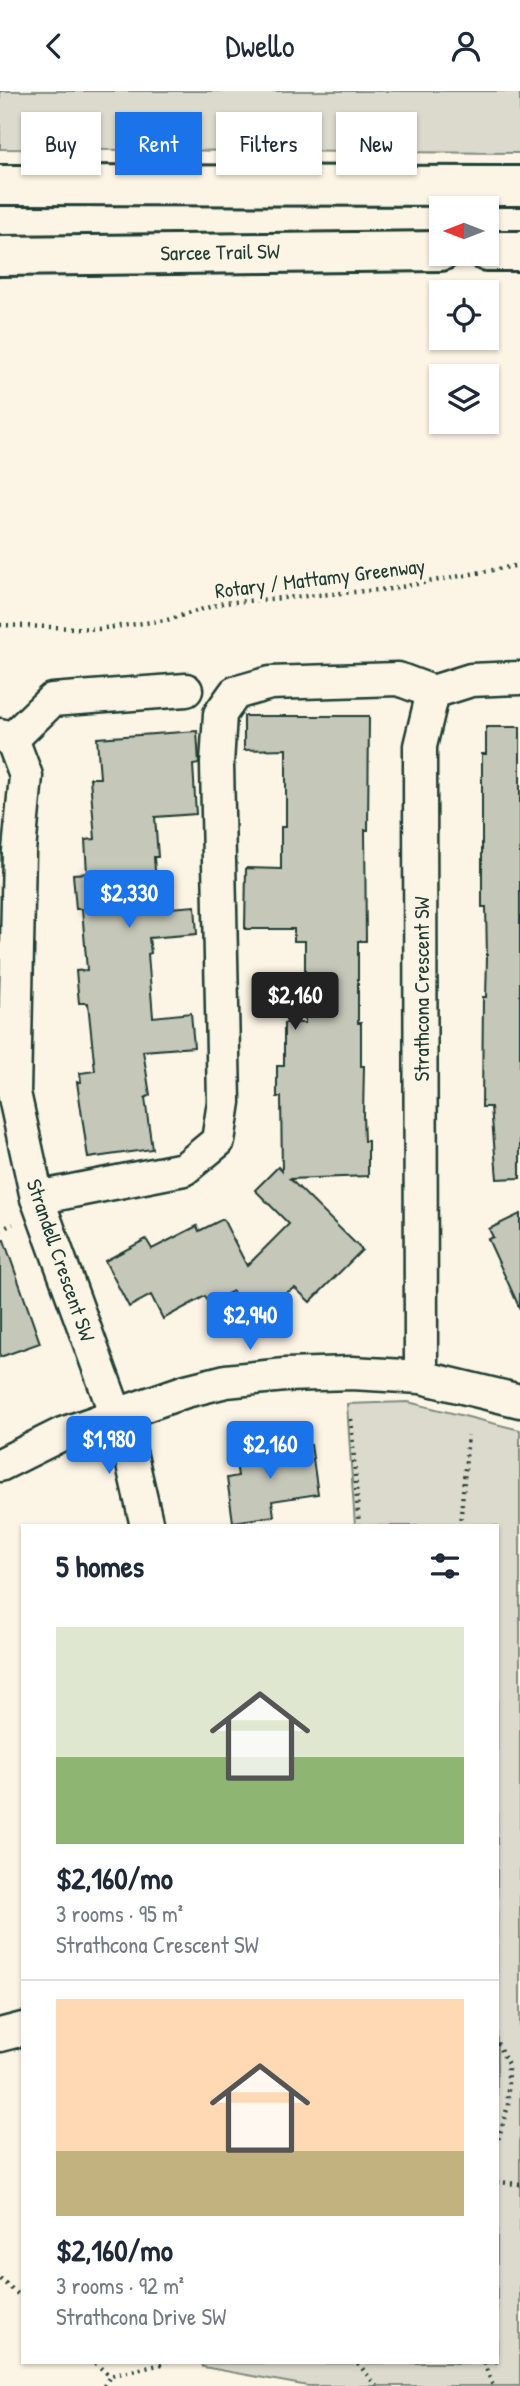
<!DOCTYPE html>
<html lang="en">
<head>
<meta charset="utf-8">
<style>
  :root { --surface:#fff; --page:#f2f2f3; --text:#1f2937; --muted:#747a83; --line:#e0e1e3; --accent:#1a73e8 }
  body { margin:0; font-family:"Patrick Hand",sans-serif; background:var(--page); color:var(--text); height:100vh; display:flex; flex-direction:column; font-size:26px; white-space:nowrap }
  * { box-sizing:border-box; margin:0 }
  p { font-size:23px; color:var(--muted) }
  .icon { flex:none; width:38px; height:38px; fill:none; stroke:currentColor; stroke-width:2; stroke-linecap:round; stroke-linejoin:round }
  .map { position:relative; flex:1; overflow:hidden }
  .drawer { position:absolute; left:21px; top:1433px; width:478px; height:840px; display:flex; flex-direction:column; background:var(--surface); border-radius:0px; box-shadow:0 2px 5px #0004 }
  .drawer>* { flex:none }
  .hud { position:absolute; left:21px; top:21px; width:480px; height:63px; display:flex; gap:14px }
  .needle { width:46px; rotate:270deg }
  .controls { position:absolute; left:429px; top:105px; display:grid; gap:14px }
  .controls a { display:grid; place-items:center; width:70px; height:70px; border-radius:0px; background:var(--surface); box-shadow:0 2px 5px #0004; font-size:35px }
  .price { position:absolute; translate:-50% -60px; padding:0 16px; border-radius:7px; background:var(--accent); color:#fff; font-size:23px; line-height:46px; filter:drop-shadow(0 2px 4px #0008) }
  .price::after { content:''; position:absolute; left:50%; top:42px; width:21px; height:16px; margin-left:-10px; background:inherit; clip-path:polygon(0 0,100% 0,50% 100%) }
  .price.active { background:#222; color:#fff }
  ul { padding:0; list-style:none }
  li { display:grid; align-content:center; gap:14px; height:371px; padding:0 35px }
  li+li { border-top:2px solid var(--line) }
  li span { display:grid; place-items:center; height:217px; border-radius:0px; color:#555 }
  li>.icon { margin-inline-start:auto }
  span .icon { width:126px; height:126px; fill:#fffc; stroke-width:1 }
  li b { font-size:30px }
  h2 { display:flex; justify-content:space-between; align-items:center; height:84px; padding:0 35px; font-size:30px }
  .tag { padding:0 24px; border-radius:0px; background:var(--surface); box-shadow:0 2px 5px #0004; font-size:24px; line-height:63px }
  .tag.active { background:var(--accent); color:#fff }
  header { display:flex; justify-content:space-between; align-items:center; height:91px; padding:0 35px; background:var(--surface); font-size:32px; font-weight:600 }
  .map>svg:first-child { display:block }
</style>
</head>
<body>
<header><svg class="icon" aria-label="back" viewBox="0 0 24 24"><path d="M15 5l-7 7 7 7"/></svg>Dwello<svg class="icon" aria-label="person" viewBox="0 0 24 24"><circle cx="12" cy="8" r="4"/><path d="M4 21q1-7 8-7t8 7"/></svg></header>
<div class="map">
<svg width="520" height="2295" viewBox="0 0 520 2295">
  <rect width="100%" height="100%" fill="#fcf5e5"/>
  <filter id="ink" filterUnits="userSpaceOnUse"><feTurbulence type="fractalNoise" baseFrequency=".0143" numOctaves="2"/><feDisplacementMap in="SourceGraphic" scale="14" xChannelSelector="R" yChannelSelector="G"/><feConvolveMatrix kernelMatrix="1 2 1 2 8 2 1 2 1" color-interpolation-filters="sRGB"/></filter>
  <g filter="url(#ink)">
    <g fill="#dcdacc" stroke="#7e8c80" stroke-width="2">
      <polygon points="0,0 520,0 520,62 0,58"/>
      <polygon points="408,1311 520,1339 520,2295 308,2295 203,2276 202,2272 497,2272 497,1435 355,1435 347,1313"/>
    </g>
    <g fill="#c5c7b9" stroke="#1f3d34" stroke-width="2">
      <polygon points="244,625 369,625 368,739 365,739 366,850 358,850 358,932 361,932 361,975 364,975 363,1024 364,1050 368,1050 368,1085 290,1088 362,1159 310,1211 295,1197 245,1223 233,1200 209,1212 205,1205 163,1228 151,1204 129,1216 105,1170 146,1148 152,1158 197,1135 199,1140 223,1128 247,1175 289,1133 255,1099 278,1076 282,1080 281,1006 277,1006 277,975 284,975 284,932 305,932 305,850 294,850 294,838 245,838 246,777 281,778 281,736 286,736 286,658 244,659"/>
      <polygon points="486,636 520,636 520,1087 497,1088 491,1016 482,1016 483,906 486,906 487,866 486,816 482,816 482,663 486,663"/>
      <polygon points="197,640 199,673 193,674 196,723 155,726 158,766 154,766 158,818 195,815 197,843 149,847 151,862 148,863 153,926 191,922 194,956 143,960 150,1004 145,1007 152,1058 88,1067 77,991 81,991 80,982 95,980 88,912 79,912 76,880 87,879 82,818 76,818 73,783 87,782 85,749 95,748 90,687 100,687 97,647"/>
      <polygon points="520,1123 520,1218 488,1148 493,1146 489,1138"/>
      <polygon points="4,1149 40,1252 0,1266 0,1150"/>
      <polygon points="311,1354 318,1403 272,1410 274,1425 233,1431 227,1387 238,1385 235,1365"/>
    </g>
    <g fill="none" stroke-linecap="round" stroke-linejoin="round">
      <g stroke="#1f3d34" stroke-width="37">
        <g id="minor">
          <polyline points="0,644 12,648 26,685 19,760 14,1002 37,1107 131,1365 147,1435"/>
          <polyline points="12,648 52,609 186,599"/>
          <polyline points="37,1107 184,1078 218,1050 224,1011 217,673 220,623 235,602 270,592 398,588 433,601"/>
          <polyline points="421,1286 420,655 433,601 471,589 520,587"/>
          <polyline points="0,1374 62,1343 186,1300 226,1290 285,1284 352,1282 421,1286 520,1310"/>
          <polyline points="0,1944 23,1938"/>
        </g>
      </g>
      <g stroke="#1f3d34" stroke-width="44">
        <g id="highway">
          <polyline points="0,94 520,95"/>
          <polyline points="486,160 520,160"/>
          <polyline points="0,165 441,160"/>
        </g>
      </g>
      <g stroke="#1f3d34" stroke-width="4.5" stroke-dasharray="2 5" stroke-linecap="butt">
        <polyline points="0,534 98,538 167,529 223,512 390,498 520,474"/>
        <polyline points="0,1139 13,1133"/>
        <polyline points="351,1328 359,1435"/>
        <polyline points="460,1435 468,1344"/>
        <polyline points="497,1952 508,1973 508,2015 497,2052"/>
        <polyline points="497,2091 520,2093"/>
        <polyline points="0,2188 23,2207"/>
        <polyline points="95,2272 110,2285"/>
        <polyline points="358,2272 376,2295"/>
        <polyline points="484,2272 493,2295"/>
        <polyline points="104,2295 110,2285 167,2272"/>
      </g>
      <use href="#minor" stroke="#fcf5e5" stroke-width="32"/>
      <use href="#highway" stroke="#fcf5e5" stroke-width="38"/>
    </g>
  </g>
  <g text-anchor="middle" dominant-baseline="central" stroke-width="7" stroke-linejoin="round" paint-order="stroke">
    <g font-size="21" fill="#1f3d34" stroke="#fcf5e5">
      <text transform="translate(220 161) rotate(-1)">Sarcee Trail SW</text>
      <text transform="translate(320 487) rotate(-7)">Rotary / Mattamy Greenway</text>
      <text transform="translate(421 898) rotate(-90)">Strathcona Crescent SW</text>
      <text transform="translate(61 1169) rotate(71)">Strandell Crescent SW</text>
    </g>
  </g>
</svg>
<div class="controls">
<a><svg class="needle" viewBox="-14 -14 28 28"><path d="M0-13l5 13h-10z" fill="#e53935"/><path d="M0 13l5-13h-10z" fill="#747a83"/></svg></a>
<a><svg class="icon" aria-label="locate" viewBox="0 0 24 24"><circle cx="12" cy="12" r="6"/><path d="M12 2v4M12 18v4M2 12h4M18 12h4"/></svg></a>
<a><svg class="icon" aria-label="layers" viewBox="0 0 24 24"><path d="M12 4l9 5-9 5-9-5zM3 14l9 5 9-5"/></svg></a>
</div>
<b class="price" style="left:129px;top:839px">$2,330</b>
<b class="price active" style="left:295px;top:941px">$2,160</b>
<b class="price" style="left:250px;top:1261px">$2,940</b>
<b class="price" style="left:109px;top:1385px">$1,980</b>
<b class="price" style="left:270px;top:1390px">$2,160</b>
<div class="hud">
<a class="tag">Buy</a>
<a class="tag active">Rent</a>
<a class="tag">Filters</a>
<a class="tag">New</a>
</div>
<section class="drawer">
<h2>5 homes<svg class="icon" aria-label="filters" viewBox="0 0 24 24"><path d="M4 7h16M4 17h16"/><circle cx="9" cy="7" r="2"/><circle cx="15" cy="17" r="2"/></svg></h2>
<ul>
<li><span style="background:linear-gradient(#dfe7d0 60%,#8fb573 0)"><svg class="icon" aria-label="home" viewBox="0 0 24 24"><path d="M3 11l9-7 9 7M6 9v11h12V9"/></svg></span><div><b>$2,160/mo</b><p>3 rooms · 95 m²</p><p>Strathcona Crescent SW</p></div></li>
<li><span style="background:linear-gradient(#ffd9b3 70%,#c2b280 0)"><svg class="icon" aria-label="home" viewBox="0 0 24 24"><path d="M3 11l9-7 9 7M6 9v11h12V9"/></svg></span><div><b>$2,160/mo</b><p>3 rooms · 92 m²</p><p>Strathcona Drive SW</p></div></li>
</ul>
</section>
</div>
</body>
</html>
